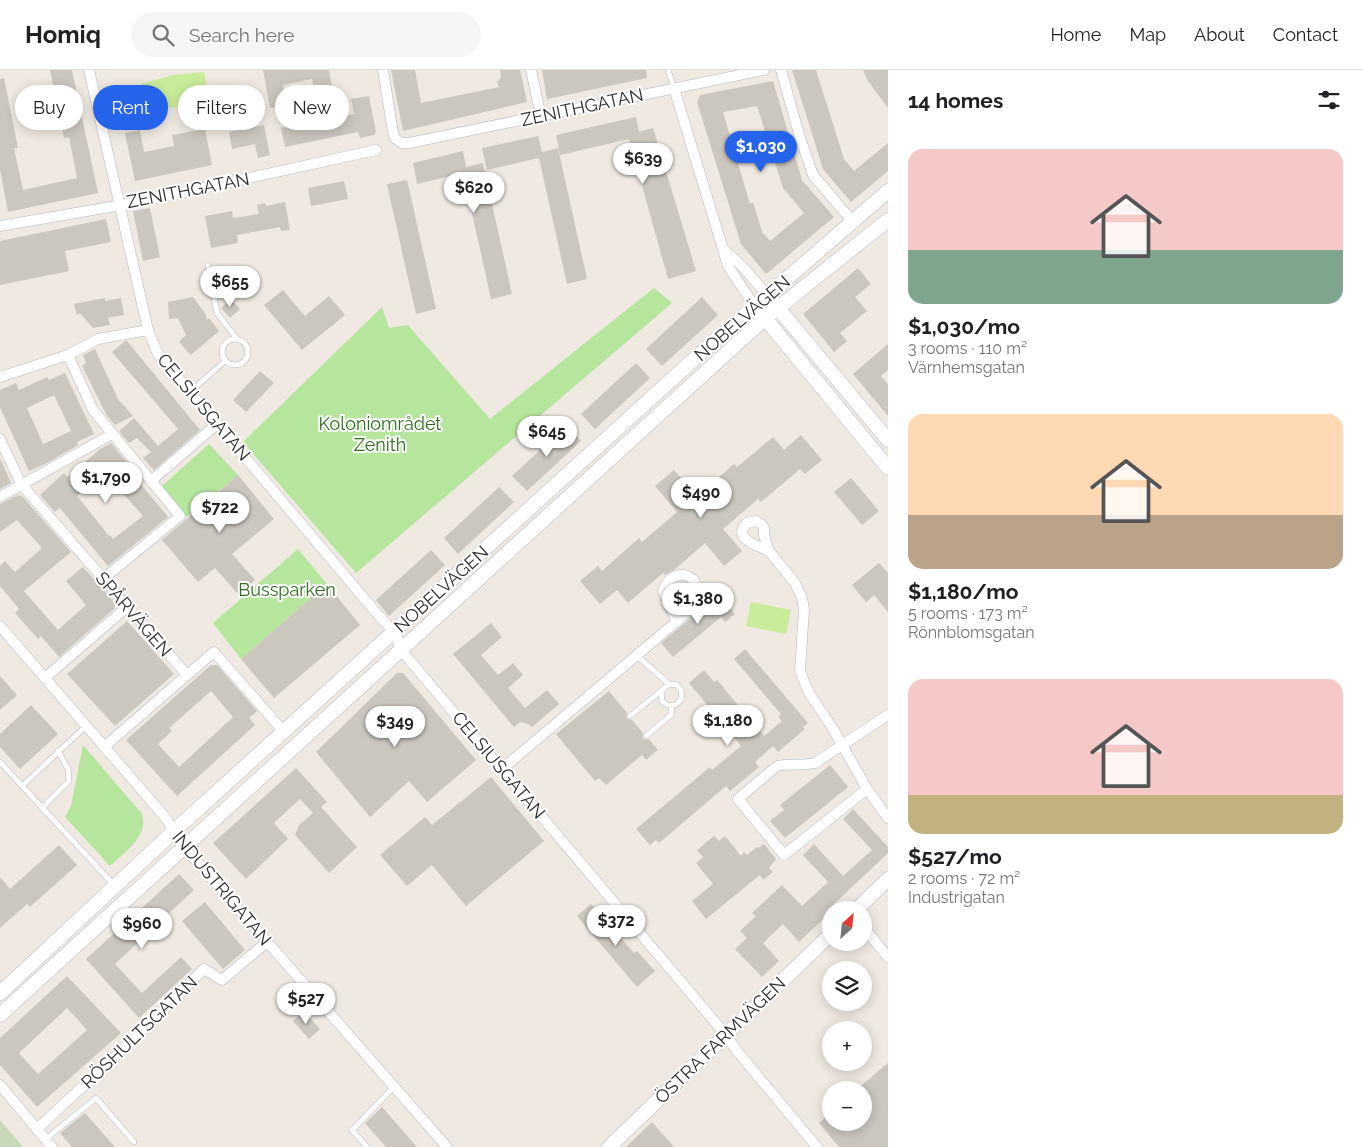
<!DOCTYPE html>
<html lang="en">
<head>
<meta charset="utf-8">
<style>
  :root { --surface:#fff; --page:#f6f6f6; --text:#202124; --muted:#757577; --line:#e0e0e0; --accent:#2563eb }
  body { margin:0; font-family:Raleway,sans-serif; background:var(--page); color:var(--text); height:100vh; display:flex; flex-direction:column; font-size:19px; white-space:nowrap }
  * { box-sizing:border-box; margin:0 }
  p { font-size:16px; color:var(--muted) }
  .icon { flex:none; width:28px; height:28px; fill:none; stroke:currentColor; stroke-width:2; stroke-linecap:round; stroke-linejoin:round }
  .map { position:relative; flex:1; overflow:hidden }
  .sheet { display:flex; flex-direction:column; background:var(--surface); width:475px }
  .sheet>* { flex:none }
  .hud { position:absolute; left:15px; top:15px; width:475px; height:45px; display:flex; gap:10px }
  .needle { width:32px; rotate:27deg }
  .controls { position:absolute; left:822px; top:831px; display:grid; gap:10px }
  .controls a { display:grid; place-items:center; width:50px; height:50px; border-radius:50%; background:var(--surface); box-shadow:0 2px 12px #0003; font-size:25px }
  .price { position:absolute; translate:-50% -42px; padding:0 11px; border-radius:18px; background:#fff; color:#222; font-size:16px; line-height:32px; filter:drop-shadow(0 1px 2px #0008) }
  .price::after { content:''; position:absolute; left:50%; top:30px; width:15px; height:11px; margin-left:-8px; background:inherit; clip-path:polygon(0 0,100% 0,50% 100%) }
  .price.selected { background:var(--accent); color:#fff }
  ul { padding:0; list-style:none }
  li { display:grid; align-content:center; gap:10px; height:265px; padding:0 20px }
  li span { display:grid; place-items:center; height:155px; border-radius:15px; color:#555 }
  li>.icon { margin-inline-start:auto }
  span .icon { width:90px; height:90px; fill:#fffc; stroke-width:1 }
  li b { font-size:21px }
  h2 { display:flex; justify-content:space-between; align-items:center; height:60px; padding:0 20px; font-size:21px }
  .pill { padding:0 18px; border-radius:22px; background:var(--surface); box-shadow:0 2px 12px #0003; font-size:18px; line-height:45px }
  .pill.selected { background:var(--accent); color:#fff }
  header { display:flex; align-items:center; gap:30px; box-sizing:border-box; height:70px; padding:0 25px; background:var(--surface); border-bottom:1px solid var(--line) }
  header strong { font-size:24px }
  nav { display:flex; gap:28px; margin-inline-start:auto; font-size:18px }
  .search { width:350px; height:45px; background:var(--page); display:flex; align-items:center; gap:12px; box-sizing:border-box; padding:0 18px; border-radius:28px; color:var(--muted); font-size:19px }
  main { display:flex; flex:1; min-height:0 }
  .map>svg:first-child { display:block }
</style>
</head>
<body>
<header>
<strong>Homiq</strong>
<div class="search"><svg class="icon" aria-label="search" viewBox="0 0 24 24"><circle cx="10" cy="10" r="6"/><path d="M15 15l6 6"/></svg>Search here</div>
<nav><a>Home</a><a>Map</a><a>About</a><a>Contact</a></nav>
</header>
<main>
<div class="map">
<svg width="888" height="1077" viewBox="0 0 888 1077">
  <rect width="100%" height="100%" fill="#efe9e1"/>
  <g fill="#b6e59e">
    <polygon points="654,218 672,233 356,503 243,372 382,237 389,258 408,255 490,349"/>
    <polygon points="209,374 238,405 187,447 162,416"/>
    <polygon points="298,479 327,514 241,589 213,553"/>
    <path d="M83,675l59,69c7,22 -17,38 -32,52l-45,-49 6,-11z"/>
  </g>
  <polygon fill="#c8d9b8" points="0,1050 23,1077 0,1077"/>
  <g fill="#c9ec9a">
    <polygon points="204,2 209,28 179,37 147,40 141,14 173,5"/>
    <polygon points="751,532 791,540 786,564 746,556"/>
  </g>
  <g fill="#cbc7bf" fill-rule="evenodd">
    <polygon points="50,0 72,0 98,123 8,142 0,99 0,9 4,8 18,78 14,78 23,120 77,108 69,67 64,68"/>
    <polygon points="263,0 329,0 334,28 316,31 312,9 283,15 286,36 270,38"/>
    <polygon points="391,0 415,0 421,33 499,17 497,12 501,7 500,0 520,0 527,32 403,61"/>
    <polygon points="542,0 646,0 647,8 547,29"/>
    <polygon points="792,0 816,0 844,89 854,101 888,73 888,101 851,132 823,99"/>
    <polygon points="863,0 888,0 888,38 868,11"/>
    <path d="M773,11l29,99 32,37 -68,57 -25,-30 -44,-142 3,-7zM757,36l26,82 21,25 -34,28 -8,-9 -9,-30 -3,2 -27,-92z"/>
    <polygon points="369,26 376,62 374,65 360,68 358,62 285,77 281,58 354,44 351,29"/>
    <polygon points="636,47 639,62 653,58 696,201 668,209 629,69 560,85 556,65"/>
    <polygon points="264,55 270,85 258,88 255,74 232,79 229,62"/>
    <polygon points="205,59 212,95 135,111 125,63 140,60 144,82 174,76 172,65"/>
    <polygon points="538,66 542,82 558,78 587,209 567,214 539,88 487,100 482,78"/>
    <polygon points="463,81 466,97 483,93 512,224 491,229 463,103 417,114 413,93"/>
    <polygon points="407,110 436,239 416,244 387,114"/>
    <polygon points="344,111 348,129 311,136 308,118"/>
    <polygon points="285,132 290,160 281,161 280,157 237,165 238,173 211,178 205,146 232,141 233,148 259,144 257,135 265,133 266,136"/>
    <polygon points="150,138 160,187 143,191 133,141"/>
    <polygon points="106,149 111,172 65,181 69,201 0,215 0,171"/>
    <polygon points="858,198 871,214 855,227 867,241 840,263 847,271 834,282 803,244"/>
    <polygon points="283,220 305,246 329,226 345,245 302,280 264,235"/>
    <polygon points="193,227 205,243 207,250 209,248 219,261 191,285 179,272 186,265 178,248 169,249 168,232"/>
    <polygon points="702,227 718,245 662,296 646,279"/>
    <polygon points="105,228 105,231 121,228 124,245 108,248 110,255 93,258 80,243 77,245 74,234"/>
    <polygon points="231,229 240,239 230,248 221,238"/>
    <polygon points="125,271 127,271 200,360 154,400 143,388 151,382 137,368 129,373 119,361 134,348 158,376 178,359 112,282"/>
    <polygon points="888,274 888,300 881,306 888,314 888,346 853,304"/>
    <polygon points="95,279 118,329 133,346 115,355 107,346 82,296 86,293 83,285"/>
    <polygon points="636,293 650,308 595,359 581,344"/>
    <polygon points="260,301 274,313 246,342 233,330"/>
    <path d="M65,303l29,61 -17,8 1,3 -31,18 -18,8 -29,-64v-17l16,-7 3,7 28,-13 2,3zM54,325l17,36 -28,13 -16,-36z"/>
    <polygon points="567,355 581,371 527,421 512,406"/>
    <polygon points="801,365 822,390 805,404 800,399 761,432 758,429 723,459 742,481 724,496 705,473 674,500 665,505 663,503 628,533 617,520 600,534 580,511 598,496 602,501 639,468 642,472 677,442 655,416 674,400 697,426 734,394 737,397 773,367 784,380"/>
    <path d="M111,373l20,24 -3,2 40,48 -60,49 -48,-58 -5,4 -15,-17 24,-22 4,4 32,-28zM104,402l39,44 -30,23 -3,-4 -1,1 -32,-40z"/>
    <polygon points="0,388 11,413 0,419"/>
    <polygon points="238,405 274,449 232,484 255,510 238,524 215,498 198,512 162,470"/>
    <polygon points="851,408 879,441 862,455 834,422"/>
    <polygon points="499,417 514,432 458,484 444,468"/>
    <polygon points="18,425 22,426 71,482 24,521 58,560 86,535 66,511 83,497 113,531 115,536 114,539 59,587 41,566 38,569 15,543 19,539 0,516 0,496 5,491 15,502 42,478 17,450 0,462 0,434"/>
    <polygon points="431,480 445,495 389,546 376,530"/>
    <polygon points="879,493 888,503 888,542 874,525 866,532 852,515"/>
    <polygon points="327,514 360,555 274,628 241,589"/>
    <polygon points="719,525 735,544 725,552 721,547 673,587 661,573"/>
    <polygon points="127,551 174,604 115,656 67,604"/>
    <polygon points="491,553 502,567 481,585 498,605 513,593 523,605 508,618 525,638 547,620 559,634 532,657 528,654 520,652 514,657 453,584"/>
    <polygon points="745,579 808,653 803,657 805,659 778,682 773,676 755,692 759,697 730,721 726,716 659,773 656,770 650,775 636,759 710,697 712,700 741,676 689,613 704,600 714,612 717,610 764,666 782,651 778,647 781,644 734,589"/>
    <path d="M211,595h6l40,46 -8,7 6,7 -78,71 -51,-56zM211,621l22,26 -54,50 -21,-23 14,-13 -3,-3z"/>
    <polygon points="397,603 403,603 476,690 427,732 409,711 370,747 316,682"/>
    <polygon points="0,606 17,625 0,640"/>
    <polygon points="609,621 627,643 626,646 627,649 632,650 643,663 642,668 645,670 649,669 658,680 646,690 642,685 606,715 599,708 595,711 556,664"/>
    <polygon points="31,635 58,664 20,699 0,677 0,664"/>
    <polygon points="830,695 848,717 785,768 770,751 784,740 780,735"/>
    <polygon points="296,698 327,732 321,737 357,777 329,803 295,765 299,755 313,743 300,729 274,753 288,769 246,809 213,773"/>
    <polygon points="491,707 544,771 466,836 432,795 407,816 380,785 425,747 432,755"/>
    <polygon points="853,739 888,777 888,783 834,834 837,837 831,840 831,842 799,872 783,854 763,873 779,891 762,907 735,879 747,868 740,861 756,846 752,843 782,815 802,836 828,812 803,785 814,774 843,806 872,780 843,749"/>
    <polygon points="714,766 719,771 725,766 741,786 744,782 747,785 757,777 758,778 764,774 776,789 769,798 773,802 763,810 760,805 706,849 692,831 713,814 696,793 703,787 697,780"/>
    <polygon points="59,775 77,795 30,837 27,834 0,858 0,807 10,819"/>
    <polygon points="179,804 194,820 115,894 142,923 181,887 192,899 139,948 86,889"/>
    <polygon points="205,832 245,880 223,899 182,851"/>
    <polygon points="591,834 634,883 637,881 655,901 637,917 577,846"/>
    <path d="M67,906l54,57 -84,74 -37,-42v-27zM67,938l20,22 -49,44 -19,-21z"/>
    <polygon points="304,941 320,959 309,969 293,951"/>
    <polygon points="888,993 888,1077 839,1077 819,1053 831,1042 831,1052 864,1052 864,1020 856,1020"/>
    <polygon points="382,1037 417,1077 386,1077 365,1053"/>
    <polygon points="85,1043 115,1077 72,1077 60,1063"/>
    <polygon points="652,1052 674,1077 626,1077"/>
  </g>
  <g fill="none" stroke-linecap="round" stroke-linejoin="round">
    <g stroke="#b4b7c1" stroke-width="6">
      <g id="lane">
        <polyline points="668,0 674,18"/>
        <polyline points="208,195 217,243 237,269"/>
        <circle cx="235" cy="282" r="13"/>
        <polyline points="190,322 226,290"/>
        <path d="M637,586l32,28 8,1 4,5 1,8c-5,7 -8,9 -17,6l-3,-3 -1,-10 8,-7"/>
        <polyline points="630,646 661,621"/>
        <polyline points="646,666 671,645 672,636"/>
        <polyline points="0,692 114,815"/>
        <polyline points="22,716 86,656"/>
        <polyline points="42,738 69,711 68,699 58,681"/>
        <polyline points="46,1069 96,1028 134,1072"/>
        <polyline points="367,1077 352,1060 394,1017"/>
      </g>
    </g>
    <g stroke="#b4b7c1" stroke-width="11">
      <g id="street">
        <polyline points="89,0 148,260 158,284 379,546 397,565 399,576 401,580 726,965 737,981 817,1077"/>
        <polyline points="383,0 393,62 395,68 401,73 409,73 764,0"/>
        <polyline points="531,0 541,47"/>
        <polyline points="781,0 799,64 813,105 853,152"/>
        <polyline points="674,18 728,196 755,237"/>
        <polyline points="0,156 139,132 376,80"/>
        <polyline points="724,180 742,196 768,226"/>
        <polyline points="0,307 68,285"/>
        <polyline points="0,369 21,414 187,605 214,582 284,662"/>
        <polyline points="151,411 217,354"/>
        <polyline points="0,427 112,364"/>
        <path d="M769,481c-12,-6 -37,-12 -22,-28l9,-2 5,3 3,4v7l5,16 26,32 7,15 2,11 -4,62 9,22 23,34 35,62 21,29"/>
        <polyline points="103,509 180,446 93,340 68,285 98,269 148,260"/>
        <polyline points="0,556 165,747 184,777 447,1077"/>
        <polyline points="45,608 127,537"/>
        <polyline points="104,677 187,605"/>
        <path d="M502,699l193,-163c12,-34 -23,-42 -32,-15l14,31"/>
        <path d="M867,719l-83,66 -46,-56 39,-33c13,-3 25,0 38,-3l73,-48"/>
        <polyline points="864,858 888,887"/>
        <polyline points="0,1015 52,1077"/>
        <polyline points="37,1059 137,966 204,899 222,910 267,872"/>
      </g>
    </g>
    <g stroke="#b4b7c1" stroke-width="15">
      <g id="secondary">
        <polyline points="773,232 888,370"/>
        <polyline points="759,241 888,398"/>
        <polyline points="856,840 888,809"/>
        <polyline points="0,923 185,751 702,282 888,121"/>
        <polyline points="0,945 764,249 888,150"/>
        <polyline points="609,1077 831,864"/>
      </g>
    </g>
    <use href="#lane" stroke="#fff" stroke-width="5"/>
    <use href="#street" stroke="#fff" stroke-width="10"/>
    <use href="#secondary" stroke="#fff" stroke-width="14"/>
  </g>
  <g text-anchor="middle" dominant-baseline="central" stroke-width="4" stroke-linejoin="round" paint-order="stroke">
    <g font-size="18" fill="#2e2e2e" stroke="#fff">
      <text transform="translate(582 37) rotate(-12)">ZENITHGATAN</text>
      <text transform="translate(188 120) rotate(-11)">ZENITHGATAN</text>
      <text transform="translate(742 248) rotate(-41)">NOBELVÄGEN</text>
      <text transform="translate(204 337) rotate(50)">CELSIUSGATAN</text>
      <text transform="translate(441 519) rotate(-42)">NOBELVÄGEN</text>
      <text transform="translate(134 544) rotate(49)">SPÅRVÄGEN</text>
      <text transform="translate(499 695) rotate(50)">CELSIUSGATAN</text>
      <text transform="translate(222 818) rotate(50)">INDUSTRIGATAN</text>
      <text transform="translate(139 962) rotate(-44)">RÖSHULTSGATAN</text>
      <text transform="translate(720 970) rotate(-44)">ÖSTRA FARMVÄGEN</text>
    </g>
    <g font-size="18" fill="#2c6e1b" stroke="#fff">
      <text x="380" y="353">Koloniområdet<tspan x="380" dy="21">Zenith</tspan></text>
      <text x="287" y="519">Bussparken</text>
    </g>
  </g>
</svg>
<div class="controls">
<a><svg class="needle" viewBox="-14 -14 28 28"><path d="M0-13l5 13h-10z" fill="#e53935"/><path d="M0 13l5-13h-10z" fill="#757577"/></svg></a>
<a><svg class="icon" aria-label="layers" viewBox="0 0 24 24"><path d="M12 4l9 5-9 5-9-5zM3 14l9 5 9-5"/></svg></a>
<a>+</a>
<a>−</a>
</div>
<b class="price selected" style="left:761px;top:103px">$1,030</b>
<b class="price" style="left:643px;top:115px">$639</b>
<b class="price" style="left:474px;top:144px">$620</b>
<b class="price" style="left:230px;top:238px">$655</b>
<b class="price" style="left:547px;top:388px">$645</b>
<b class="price" style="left:106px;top:434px">$1,790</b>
<b class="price" style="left:701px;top:449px">$490</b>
<b class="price" style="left:220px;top:464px">$722</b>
<b class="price" style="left:698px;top:555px">$1,380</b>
<b class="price" style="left:728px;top:677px">$1,180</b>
<b class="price" style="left:395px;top:678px">$349</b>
<b class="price" style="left:616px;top:877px">$372</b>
<b class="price" style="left:142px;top:880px">$960</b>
<b class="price" style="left:306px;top:955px">$527</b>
<div class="hud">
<a class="pill">Buy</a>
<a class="pill selected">Rent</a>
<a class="pill">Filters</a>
<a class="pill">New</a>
</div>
</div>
<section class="sheet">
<h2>14 homes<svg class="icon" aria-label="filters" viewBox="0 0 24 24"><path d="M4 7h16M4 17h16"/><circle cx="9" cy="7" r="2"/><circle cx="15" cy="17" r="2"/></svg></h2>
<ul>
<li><span style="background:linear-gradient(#f6c9c9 65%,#7fa58c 0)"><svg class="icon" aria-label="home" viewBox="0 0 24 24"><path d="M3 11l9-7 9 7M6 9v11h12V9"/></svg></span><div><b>$1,030/mo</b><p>3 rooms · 110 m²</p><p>Värnhemsgatan</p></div></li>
<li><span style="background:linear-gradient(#ffd9b3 65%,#b9a48a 0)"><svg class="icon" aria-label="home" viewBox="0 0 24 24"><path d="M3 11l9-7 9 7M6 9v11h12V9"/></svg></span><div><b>$1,180/mo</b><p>5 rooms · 173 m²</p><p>Rönnblomsgatan</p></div></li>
<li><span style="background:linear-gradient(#f6c9c9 75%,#c2b280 0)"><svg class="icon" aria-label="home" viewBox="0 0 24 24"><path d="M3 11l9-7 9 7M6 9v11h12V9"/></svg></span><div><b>$527/mo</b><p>2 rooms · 72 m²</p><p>Industrigatan</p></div></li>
</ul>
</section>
</main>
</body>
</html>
